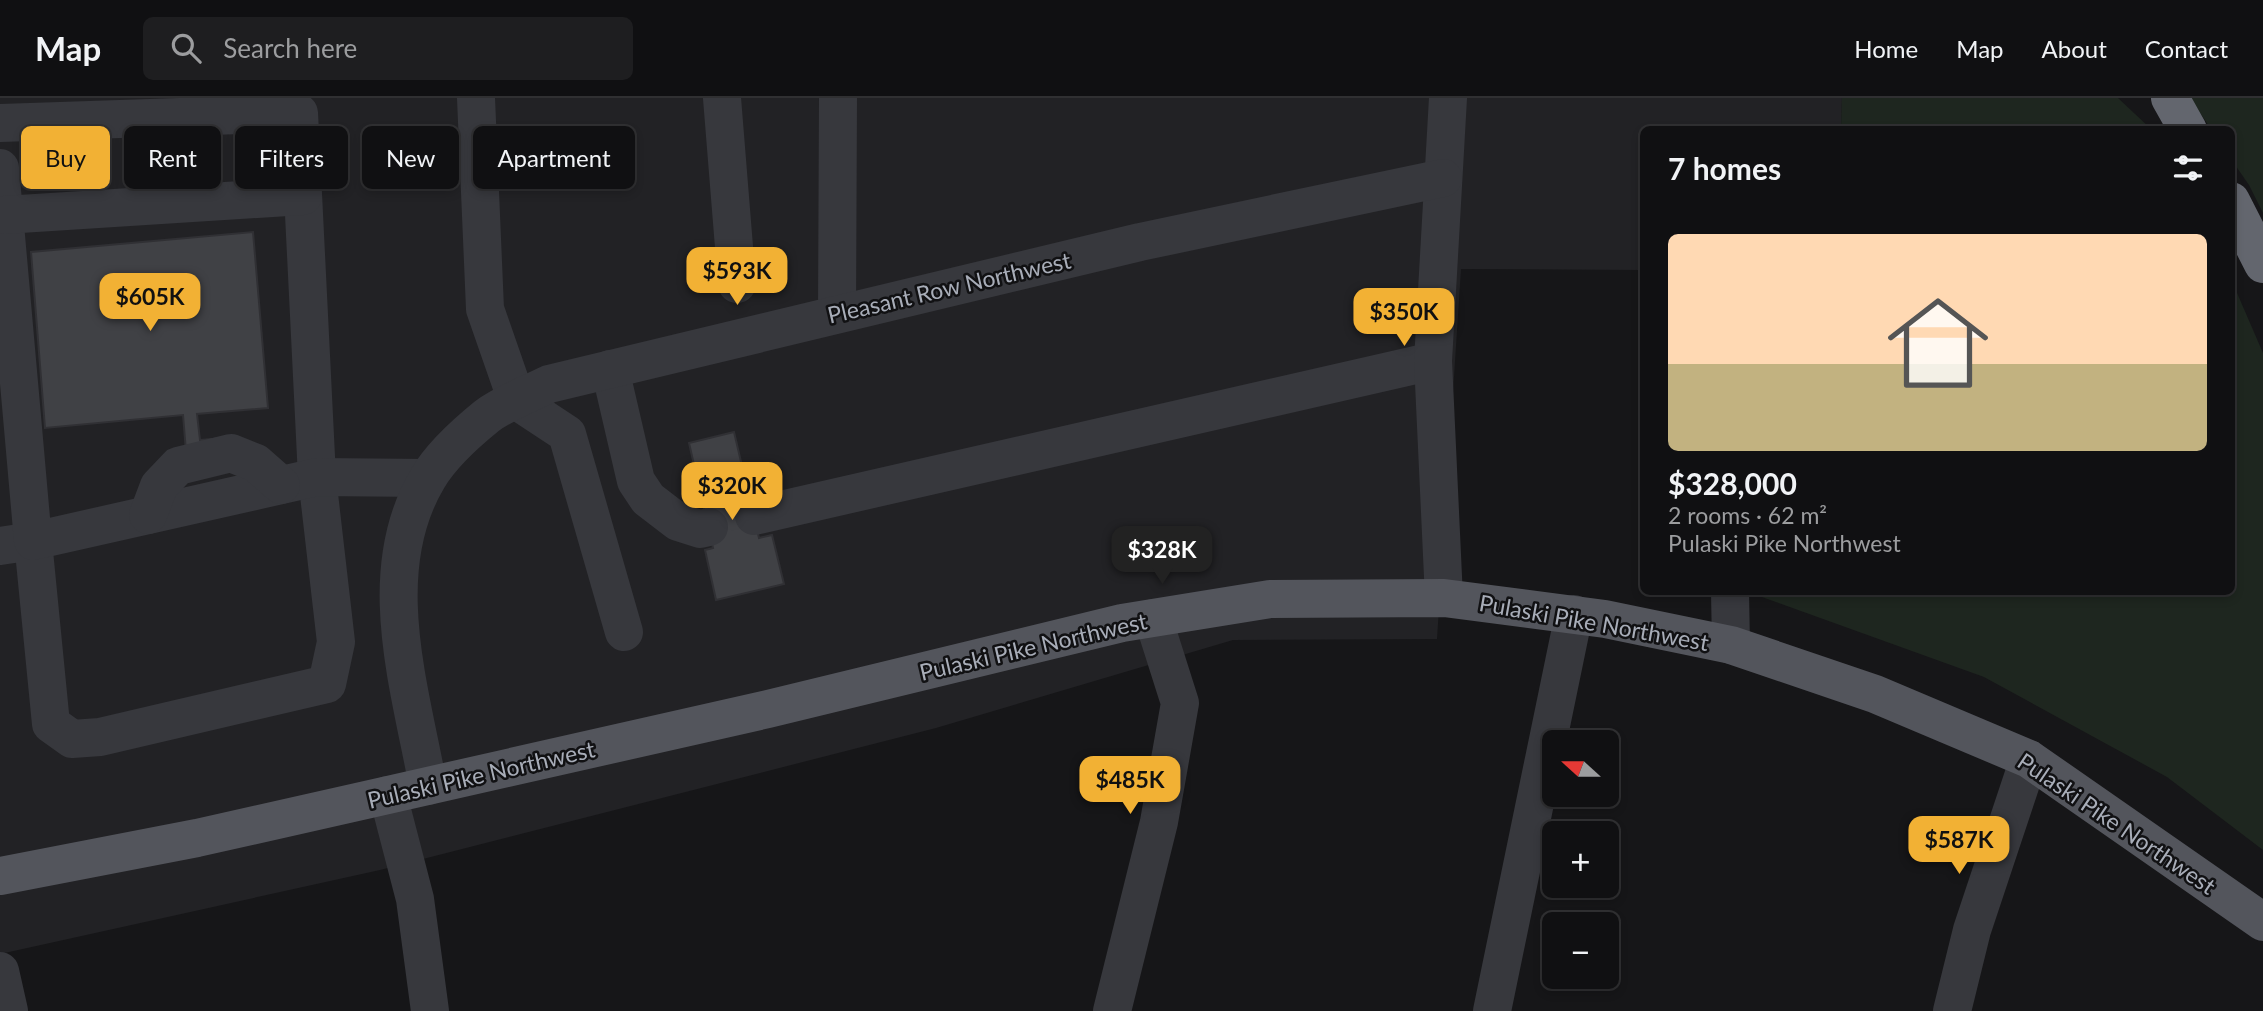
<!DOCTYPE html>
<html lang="en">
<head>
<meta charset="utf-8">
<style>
  :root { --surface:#101012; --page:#1e1e20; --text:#f1f3f6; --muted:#9c9d9f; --line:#303032; --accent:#f2b134 }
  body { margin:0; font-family:Lato,sans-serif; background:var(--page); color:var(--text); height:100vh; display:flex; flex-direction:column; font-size:26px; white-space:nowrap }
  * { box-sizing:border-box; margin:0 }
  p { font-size:23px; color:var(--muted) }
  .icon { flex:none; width:38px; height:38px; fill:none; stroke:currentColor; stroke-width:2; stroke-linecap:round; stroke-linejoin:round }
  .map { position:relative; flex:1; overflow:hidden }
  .details { position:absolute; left:1640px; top:28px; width:595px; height:469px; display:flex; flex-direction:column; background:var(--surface); border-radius:10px; box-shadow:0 4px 10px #0003,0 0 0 2px var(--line) }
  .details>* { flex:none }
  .banner { position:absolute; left:21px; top:28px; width:665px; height:63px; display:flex; gap:14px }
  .needle { width:46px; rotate:291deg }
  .buttons { position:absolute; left:1542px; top:632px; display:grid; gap:14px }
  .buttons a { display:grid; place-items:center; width:77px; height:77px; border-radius:10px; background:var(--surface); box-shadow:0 4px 10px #0003,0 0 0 2px var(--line); font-size:35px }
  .price { position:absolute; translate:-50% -60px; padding:0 16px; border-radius:14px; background:var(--accent); color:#111; font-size:23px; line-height:46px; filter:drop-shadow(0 2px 4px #0008) }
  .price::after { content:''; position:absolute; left:50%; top:42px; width:21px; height:16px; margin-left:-10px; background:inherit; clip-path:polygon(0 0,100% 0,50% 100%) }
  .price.active { background:#222; color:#fff }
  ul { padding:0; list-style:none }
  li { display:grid; align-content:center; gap:14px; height:371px; padding:0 28px }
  li span { display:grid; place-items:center; height:217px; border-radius:10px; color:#555 }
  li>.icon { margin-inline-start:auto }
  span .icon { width:126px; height:126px; fill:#fffc; stroke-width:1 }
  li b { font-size:30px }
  h2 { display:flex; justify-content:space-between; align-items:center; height:84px; padding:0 28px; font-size:30px }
  .pill { padding:0 24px; border-radius:10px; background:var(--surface); box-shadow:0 4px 10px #0003,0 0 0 2px var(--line); font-size:24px; line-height:63px }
  .pill.active { background:var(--accent); color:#111 }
  header { display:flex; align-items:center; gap:42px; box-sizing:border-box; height:98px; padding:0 35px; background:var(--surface); border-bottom:2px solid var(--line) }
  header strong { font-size:33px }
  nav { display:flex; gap:38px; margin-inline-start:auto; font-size:24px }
  .search { width:490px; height:63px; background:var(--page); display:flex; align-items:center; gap:18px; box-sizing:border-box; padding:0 24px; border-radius:10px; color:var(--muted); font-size:26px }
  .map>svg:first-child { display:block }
</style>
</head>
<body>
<header>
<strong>Map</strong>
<div class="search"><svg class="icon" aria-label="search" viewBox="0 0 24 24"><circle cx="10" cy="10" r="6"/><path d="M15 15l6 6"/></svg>Search here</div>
<nav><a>Home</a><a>Map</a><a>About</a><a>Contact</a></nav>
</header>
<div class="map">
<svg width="2263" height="913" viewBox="0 0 2263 913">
  <rect width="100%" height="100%" fill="#161618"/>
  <polygon fill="#222225" points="0,0 1842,0 1841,31 1643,32 1643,172 1461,171 1437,541 1233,542 936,630 380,772 0,856"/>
  <g fill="#1e261f">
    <polygon points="1842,0 2118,0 2151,31 1841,31"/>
    <polygon points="2190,0 2263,0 2263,115 2249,87 2231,61 2231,32 2211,31"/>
    <polygon points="2231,181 2263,255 2263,752 2167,679 1984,579 1762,499 1762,494 2231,494"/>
  </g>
  <g fill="#404145" stroke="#303034" stroke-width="2">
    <polygon points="253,134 268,310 197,316 200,342 224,340 188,378 183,317 45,330 31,154"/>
    <polygon points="734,334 759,440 772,437 784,486 716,502 705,452 713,450 689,345"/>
  </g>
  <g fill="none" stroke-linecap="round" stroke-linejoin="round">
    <g stroke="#37383d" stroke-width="38">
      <polyline points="476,0 485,211 517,303 567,336 624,534"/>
      <polyline points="722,0 737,186"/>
      <polyline points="0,25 299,15 317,379 336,544 327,586 100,639 72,641 51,626 33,443 0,448"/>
      <polyline points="0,70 33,443 317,379 427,380"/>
      <polyline points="4,117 303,98"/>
      <polyline points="837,215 838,0"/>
      <polyline points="610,271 636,383 648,401 678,424 700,431 709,429"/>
      <polyline points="148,417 159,388 178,368 231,355 256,365 281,387"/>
      <polyline points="754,418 1433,263"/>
      <polyline points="1730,494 1731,547"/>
      <polyline points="1444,500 1433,263 1448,0"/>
      <path d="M428,688c-18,-99 -56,-215 0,-308 14,-24 38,-45 59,-62 17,-13 42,-22 62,-32l591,-142 303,-64"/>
      <polyline points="388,697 415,801 430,913"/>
      <polyline points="0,873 9,913"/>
      <polyline points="1112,913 1159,724 1180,605 1153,520"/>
      <polyline points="1492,913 1574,516"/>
      <polyline points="1952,913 1972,832 2029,661"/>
    </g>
    <polyline stroke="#53555c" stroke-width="38" points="0,778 197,740 388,697 768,611 1122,525 1270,501 1444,500 1605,521 1731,547 1875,596 2029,661 2263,824"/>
    <g stroke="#63666e" stroke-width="38">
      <polyline points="2170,0 2188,32"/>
      <polyline points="2231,103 2263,166"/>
    </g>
  </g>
  <g text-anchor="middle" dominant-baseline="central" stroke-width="5" stroke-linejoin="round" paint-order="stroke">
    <g font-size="23" fill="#a8adb8" stroke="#111113">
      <text transform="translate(949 189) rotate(-13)">Pleasant Row Northwest</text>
      <text transform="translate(1594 524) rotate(10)">Pulaski Pike Northwest</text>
      <text transform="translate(1033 548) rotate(-13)">Pulaski Pike Northwest</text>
      <text transform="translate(481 676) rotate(-13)">Pulaski Pike Northwest</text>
      <text transform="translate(2117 725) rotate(34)">Pulaski Pike Northwest</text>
    </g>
  </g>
</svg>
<div class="buttons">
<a><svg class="needle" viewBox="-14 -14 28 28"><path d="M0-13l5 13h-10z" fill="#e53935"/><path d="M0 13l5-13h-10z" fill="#9c9d9f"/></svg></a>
<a>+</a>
<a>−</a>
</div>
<b class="price" style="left:737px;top:209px">$593K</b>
<b class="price" style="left:150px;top:235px">$605K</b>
<b class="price" style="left:1404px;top:250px">$350K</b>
<b class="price" style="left:732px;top:424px">$320K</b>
<b class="price active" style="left:1162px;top:488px">$328K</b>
<b class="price" style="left:1130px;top:718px">$485K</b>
<b class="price" style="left:1959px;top:778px">$587K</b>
<div class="banner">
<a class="pill active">Buy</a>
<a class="pill">Rent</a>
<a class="pill">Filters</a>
<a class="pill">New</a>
<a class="pill">Apartment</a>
</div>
<section class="details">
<h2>7 homes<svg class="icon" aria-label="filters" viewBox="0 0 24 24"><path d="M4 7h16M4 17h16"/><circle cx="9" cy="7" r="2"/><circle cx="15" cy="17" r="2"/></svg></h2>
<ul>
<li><span style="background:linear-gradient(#ffd9b3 60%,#c2b280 0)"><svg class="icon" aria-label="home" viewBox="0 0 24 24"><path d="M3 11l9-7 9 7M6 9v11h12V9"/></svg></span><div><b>$328,000</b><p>2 rooms · 62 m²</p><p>Pulaski Pike Northwest</p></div></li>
</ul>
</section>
</div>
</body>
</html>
